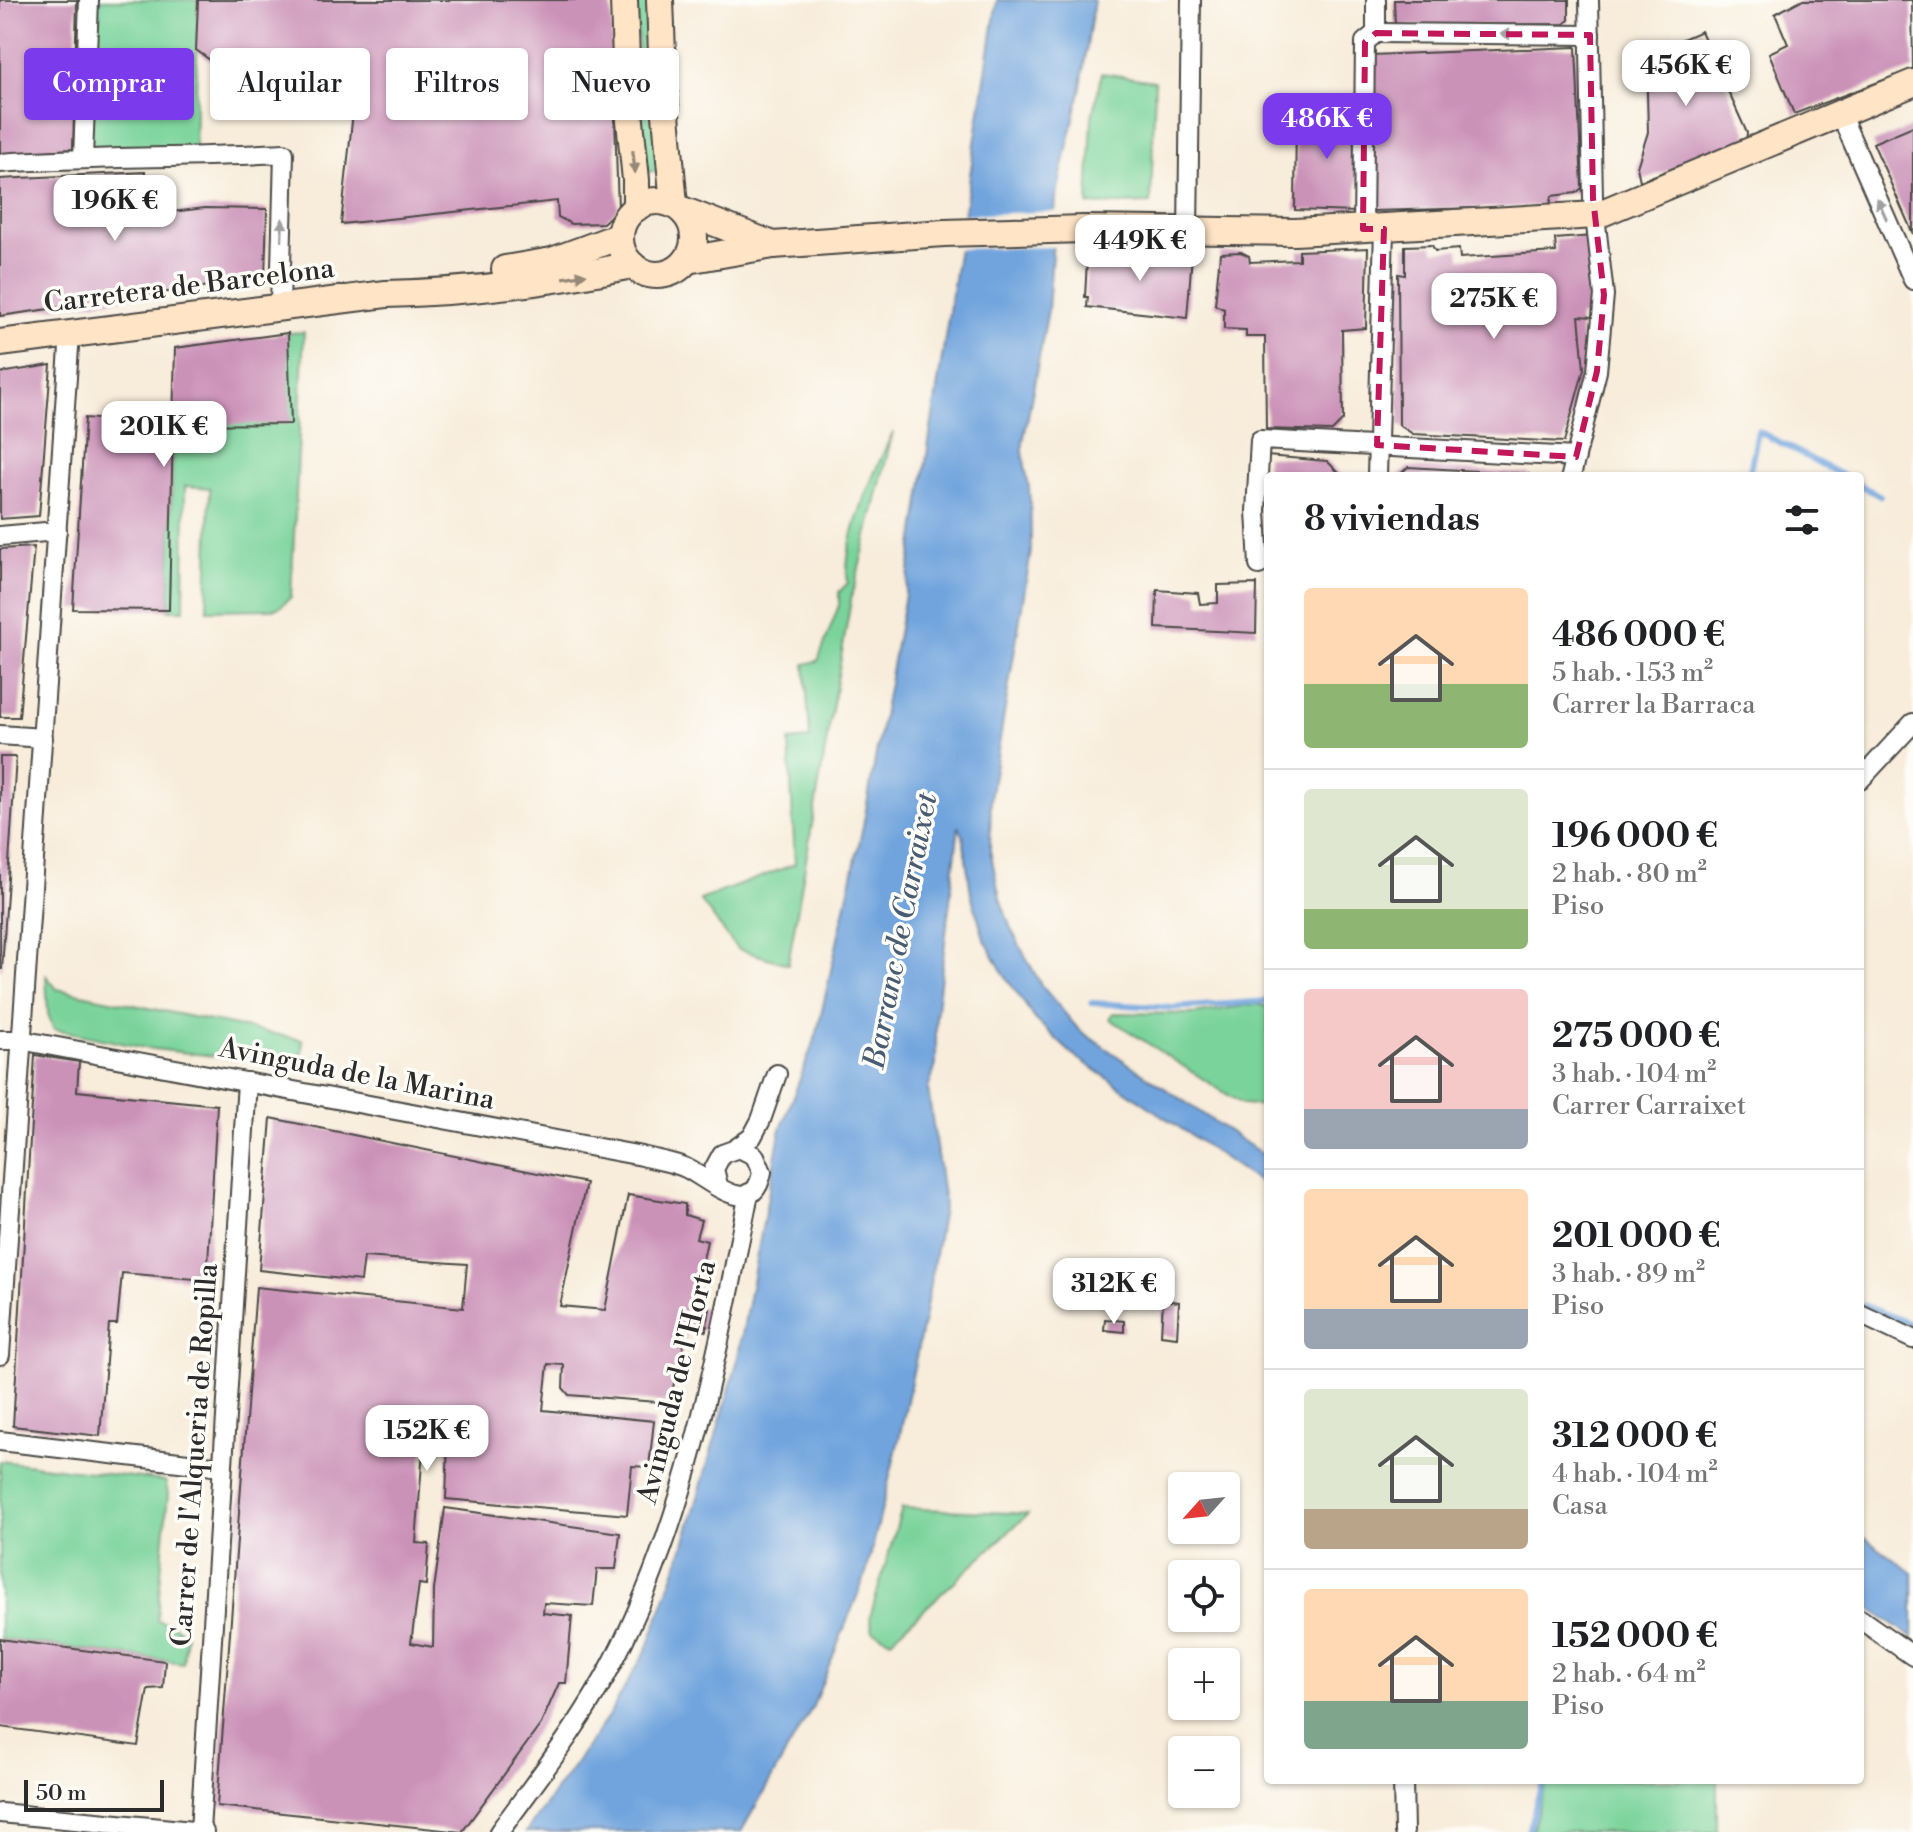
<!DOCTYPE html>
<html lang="es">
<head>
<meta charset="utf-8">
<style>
  :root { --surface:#fff; --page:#f2f2f2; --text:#202124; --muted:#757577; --line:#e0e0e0; --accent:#7c3aed }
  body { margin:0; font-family:"Libre Bodoni",serif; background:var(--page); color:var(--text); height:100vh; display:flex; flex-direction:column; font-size:30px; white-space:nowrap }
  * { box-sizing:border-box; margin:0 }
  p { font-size:26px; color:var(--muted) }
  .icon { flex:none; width:44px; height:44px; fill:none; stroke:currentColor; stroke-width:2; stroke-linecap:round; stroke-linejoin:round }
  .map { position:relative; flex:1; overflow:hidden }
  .panel { position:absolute; left:1264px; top:472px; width:600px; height:1312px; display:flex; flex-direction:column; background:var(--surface); border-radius:8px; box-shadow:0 2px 6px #0004 }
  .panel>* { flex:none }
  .hud { position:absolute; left:24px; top:48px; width:760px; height:72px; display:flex; gap:16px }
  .needle { width:52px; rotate:243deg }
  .tools { position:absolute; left:1168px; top:1472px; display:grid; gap:16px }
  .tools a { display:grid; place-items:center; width:72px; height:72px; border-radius:8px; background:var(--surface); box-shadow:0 2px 6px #0004; font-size:40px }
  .scale { position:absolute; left:24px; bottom:20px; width:140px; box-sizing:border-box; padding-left:8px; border:4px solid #2b2b2b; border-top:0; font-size:22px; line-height:28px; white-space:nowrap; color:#2b2b2b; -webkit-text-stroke:6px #fdfcf7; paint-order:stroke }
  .price { position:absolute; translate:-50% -68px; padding:0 18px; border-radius:16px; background:#fff; color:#222; font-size:26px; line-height:52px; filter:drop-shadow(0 2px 4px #0008) }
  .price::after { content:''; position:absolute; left:50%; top:48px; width:24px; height:18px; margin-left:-12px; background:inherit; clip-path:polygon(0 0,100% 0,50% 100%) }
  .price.current { background:var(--accent); color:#fff }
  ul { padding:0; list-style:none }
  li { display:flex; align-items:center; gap:24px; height:200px; padding:0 40px }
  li+li { border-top:2px solid var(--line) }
  li span { display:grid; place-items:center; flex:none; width:224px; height:160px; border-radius:8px; color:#555 }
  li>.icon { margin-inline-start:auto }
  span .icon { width:96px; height:96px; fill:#fffc; stroke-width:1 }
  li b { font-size:34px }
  h2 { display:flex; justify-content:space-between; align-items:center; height:96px; padding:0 40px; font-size:34px }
  .pill { padding:0 28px; border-radius:8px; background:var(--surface); box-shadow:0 2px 6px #0004; font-size:28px; line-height:72px }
  .pill.current { background:var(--accent); color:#fff }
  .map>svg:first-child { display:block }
</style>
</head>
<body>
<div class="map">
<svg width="1913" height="1832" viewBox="0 0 1913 1832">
  <rect width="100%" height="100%" fill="#fdfcf7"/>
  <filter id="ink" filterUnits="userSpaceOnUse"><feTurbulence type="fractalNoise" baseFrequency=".0125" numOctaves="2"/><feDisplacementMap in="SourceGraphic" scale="16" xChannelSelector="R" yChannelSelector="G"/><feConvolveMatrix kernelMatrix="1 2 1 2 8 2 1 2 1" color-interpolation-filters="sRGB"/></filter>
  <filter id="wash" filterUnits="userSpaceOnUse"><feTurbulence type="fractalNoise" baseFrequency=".006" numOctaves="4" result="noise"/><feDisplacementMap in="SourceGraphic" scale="32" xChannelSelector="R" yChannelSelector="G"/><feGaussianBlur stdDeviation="1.8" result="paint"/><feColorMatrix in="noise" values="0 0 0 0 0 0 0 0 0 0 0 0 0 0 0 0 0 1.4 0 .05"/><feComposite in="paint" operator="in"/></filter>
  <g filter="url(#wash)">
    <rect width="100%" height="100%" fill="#f8ecda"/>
    <g fill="#79d39a" stroke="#527f62" stroke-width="2">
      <polygon points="94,0 198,0 195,157 83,158"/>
      <polygon points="636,0 652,0 660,171 648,172 642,127"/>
      <polygon points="1102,73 1155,81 1151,203 1088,205 1092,117"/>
      <polygon points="304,332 291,597 280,607 273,609 207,610 210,488 185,486 184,610 169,610 173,425 288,333"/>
      <path d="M893,432l-42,168 -63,364 -51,-15 -37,-49 95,-36 -6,-123 21,-2 -5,-75 13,-3 21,-56v-13l9,-9c-7,-40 27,-113 45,-151z"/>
      <polygon points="46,975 57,989 303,1040 300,1066 145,1048 54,1029 48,1014"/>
      <polygon points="1256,1004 1268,1007 1268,1106 1242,1104 1110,1019 1113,1013 1193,1014"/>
      <polygon points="0,1461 165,1481 168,1493 157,1620 174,1626 186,1635 183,1663 0,1639"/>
      <polygon points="902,1508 1028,1514 891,1640 873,1631 870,1617"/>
      <polygon points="1546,1780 1717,1780 1717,1832 1532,1832"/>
    </g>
    <g fill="#71a4dd" stroke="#4e6884" stroke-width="2">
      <path d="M997,0h97l-13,87 -25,111 -8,112 -25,133c-1,15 4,29 6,45 2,21 2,42 2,64l-40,241 -1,57 10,48 11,31 30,56 38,45 189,128v30l-196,-134 -37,-35 -32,-46 -19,-35 -13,-44 -8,-58 -4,-10 -23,191v48l-8,24 16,114 -20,116 -25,120 -33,135 -53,132 -72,126h-215l82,-115 40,-70 35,-99 53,-181 44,-235 37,-99 46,-207 45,-248z"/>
      <polygon points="1860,1535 1913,1573 1913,1637 1860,1602"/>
    </g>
    <polygon fill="#f8ecda" points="1059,211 1057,247 955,249 960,215"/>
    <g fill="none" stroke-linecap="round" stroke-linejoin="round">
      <g stroke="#71a4dd" stroke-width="6">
        <polyline points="1749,476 1758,431 1843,476"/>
        <polyline points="1860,485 1880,496"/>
        <polyline points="1092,1003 1173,1008 1268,1001"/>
        <polyline points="1860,1304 1913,1325"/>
        <polyline points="1528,1832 1543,1780"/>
      </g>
    </g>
    <g id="blocks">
      <g fill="#cb92b8">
        <polygon points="0,0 77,0 73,149 0,154"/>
        <polygon points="198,0 611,0 618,209 603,223 571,224 558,217 557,201 341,224 356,84 312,81 210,60 196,50"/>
        <polygon points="1394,0 1569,0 1569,20 1564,24 1395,26"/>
        <polygon points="1801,0 1912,0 1913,69 1794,114 1769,53 1788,44 1775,14"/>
        <polygon points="1701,31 1747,133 1746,141 1640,181 1637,167 1648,132 1646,55"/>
        <polygon points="1576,47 1582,188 1576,193 1552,196 1550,206 1372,211 1372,55"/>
        <polygon points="1296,111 1360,112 1356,212 1295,210"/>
        <polygon points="1913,126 1913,234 1873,143"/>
        <polygon points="145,172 147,215 205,208 267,209 265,278 0,316 0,179"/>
        <polygon points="1593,236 1598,293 1593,317 1579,316 1584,369 1564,442 1413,434 1399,425 1398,274 1405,275 1405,246 1432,245 1435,251 1459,249 1460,258 1556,252 1555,239"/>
        <polygon points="1368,248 1366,328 1342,330 1343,420 1332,431 1266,429 1265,337 1246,337 1246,330 1224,329 1224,309 1215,305 1220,253 1241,252 1249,256 1250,262 1299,260 1299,251"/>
        <polygon points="1111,249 1192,255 1187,318 1087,307 1088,297 1085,297 1087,260 1109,262"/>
        <polygon points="288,333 291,424 173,425 169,610 73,609 85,418 173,425 175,348"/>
        <polygon points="51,365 39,516 0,519 0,373"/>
        <polygon points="1266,456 1327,461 1342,476 1266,476"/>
        <polygon points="1408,467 1529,474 1529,476 1398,476"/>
        <polygon points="34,547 19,717 0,717 0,549"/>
        <polygon points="1257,584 1256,633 1156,628 1157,590 1198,593 1200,604 1218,603 1218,585"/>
        <polygon points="0,757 16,757 2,969 0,969"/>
        <polygon points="35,1055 79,1062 77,1091 217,1105 207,1280 122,1273 117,1324 109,1324 100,1436 13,1426"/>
        <polygon points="271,1118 586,1183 560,1306 605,1310 628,1195 685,1204 685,1215 701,1220 696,1238 707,1241 693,1306 710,1309 706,1331 688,1328 669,1403 569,1395 563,1388 564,1365 548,1364 543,1410 654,1421 649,1467 632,1466 627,1515 446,1499 449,1410 426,1409 416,1543 429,1544 426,1585 419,1584 411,1643 433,1647 434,1590 445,1508 620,1533 616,1569 597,1569 593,1606 544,1603 543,1613 572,1616 566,1683 559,1683 541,1724 462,1832 217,1806 256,1287 463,1308 467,1264 364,1257 361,1281 259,1270"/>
        <polygon points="1163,1300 1179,1302 1177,1337 1161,1335"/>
        <polygon points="1105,1319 1124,1321 1124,1332 1104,1330"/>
        <polygon points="0,1639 165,1661 163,1688 148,1689 138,1746 0,1727"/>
      </g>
    </g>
  </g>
  <g filter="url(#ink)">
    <use href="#blocks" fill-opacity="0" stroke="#4a4845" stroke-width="2"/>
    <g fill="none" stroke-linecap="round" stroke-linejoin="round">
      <g stroke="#4a4845" stroke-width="22">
        <g id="street">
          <polyline points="1376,0 1376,33"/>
          <polyline points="1376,33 1590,35"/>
          <polyline points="1840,113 1913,280"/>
          <polyline points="83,158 89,0"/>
          <path d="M0,163c95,-6 189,-5 284,-10l-4,153"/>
          <polyline points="1363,229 1365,42 1376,33"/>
          <polyline points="1188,231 1191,0"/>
          <polyline points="1377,476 1384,229"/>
          <polyline points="1571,476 1597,371 1604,295 1593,198 1589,0"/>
          <polyline points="0,536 57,531"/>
          <polyline points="1259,565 1256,511 1260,440 1576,457"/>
          <polyline points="0,735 43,738"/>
          <polyline points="1860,780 1913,723"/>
          <path d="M0,1040h20l622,116c14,4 31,6 44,12 23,11 67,54 76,4l-7,-16 -16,-8 -17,6 -8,15 4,16"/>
          <polyline points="735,1149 752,1137 761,1120 777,1074"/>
          <polyline points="1860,1314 1913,1339"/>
          <polyline points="0,1355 70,333"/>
          <polyline points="0,1441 222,1467"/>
          <polyline points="1860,1619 1913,1656"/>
          <polyline points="1403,1780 1404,1832"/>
          <polyline points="0,1813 204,1832"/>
          <polyline points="200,1831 247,1082"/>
          <path d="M499,1832c40,-55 84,-111 115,-172 75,-146 103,-307 135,-467"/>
        </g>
      </g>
      <g stroke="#4a4845" stroke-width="30">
        <g id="secondary">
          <polyline points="624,0 627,91 636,180 636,208"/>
          <polyline points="660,0 663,81 674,205"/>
          <circle cx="657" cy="238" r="37"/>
          <polyline points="682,210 773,245"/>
          <polyline points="687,260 773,245 944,233 1084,229 1295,232 1597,215 1913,83"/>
          <polyline points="505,269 552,261 620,236"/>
          <path d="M0,343l386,-49c83,-2 165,-12 246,-29"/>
        </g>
      </g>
      <use href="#street" stroke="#fff" stroke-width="18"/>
      <use href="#secondary" stroke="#ffe4c6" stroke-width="26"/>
    </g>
    <defs><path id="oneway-solid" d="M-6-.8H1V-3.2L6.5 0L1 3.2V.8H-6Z" transform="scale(2)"/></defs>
    <g fill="#a0a0a0">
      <use href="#oneway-solid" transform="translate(1512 34) rotate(-180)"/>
      <use href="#oneway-solid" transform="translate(1882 209) rotate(-114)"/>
      <use href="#oneway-solid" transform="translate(282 230) rotate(-88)"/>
    </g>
    <g fill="#958878">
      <use href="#oneway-solid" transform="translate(634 162) rotate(84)"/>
      <use href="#oneway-solid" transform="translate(575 276) rotate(-9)"/>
    </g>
  </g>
  <path fill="none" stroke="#c2185b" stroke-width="6" stroke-dasharray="16 10" stroke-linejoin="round" d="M1376,33l214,2 3,163 11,97 -7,76 -21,86 -199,-12 7,-216h-21l2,-187z"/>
  <g text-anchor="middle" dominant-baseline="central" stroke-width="7" stroke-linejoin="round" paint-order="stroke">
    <g font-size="28" fill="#2b2b2b" stroke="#fdfcf7">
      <text transform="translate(189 286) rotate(-7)">Carretera de Barcelona</text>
      <text transform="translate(357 1074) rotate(11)">Avinguda de la Marina</text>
      <text transform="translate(677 1382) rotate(-76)">Avinguda de l'Horta</text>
      <text transform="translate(195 1455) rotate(-86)">Carrer de l'Alqueria de Ropilla</text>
    </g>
    <g font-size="30" font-style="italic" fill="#475b72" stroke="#fdfcf7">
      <text transform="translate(901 931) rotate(-79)">Barranc de Carraixet</text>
    </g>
  </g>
</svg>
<div class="tools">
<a><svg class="needle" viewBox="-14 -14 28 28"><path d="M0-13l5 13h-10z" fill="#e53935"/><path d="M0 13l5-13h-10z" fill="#757577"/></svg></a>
<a><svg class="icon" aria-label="locate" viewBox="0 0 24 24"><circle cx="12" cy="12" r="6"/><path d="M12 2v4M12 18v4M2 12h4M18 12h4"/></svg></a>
<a>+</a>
<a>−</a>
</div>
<div class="scale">50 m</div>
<b class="price" style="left:1686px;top:108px">456K €</b>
<b class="price current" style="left:1327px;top:161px">486K €</b>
<b class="price" style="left:115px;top:243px">196K €</b>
<b class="price" style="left:1140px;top:283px">449K €</b>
<b class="price" style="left:1494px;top:341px">275K €</b>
<b class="price" style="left:164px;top:469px">201K €</b>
<b class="price" style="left:1114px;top:1326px">312K €</b>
<b class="price" style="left:427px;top:1473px">152K €</b>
<div class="hud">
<a class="pill current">Comprar</a>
<a class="pill">Alquilar</a>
<a class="pill">Filtros</a>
<a class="pill">Nuevo</a>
</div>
<section class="panel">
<h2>8 viviendas<svg class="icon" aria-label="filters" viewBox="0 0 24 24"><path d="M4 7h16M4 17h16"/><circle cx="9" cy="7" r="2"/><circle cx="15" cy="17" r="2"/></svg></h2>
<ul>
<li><span style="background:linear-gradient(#ffd9b3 60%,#8fb573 0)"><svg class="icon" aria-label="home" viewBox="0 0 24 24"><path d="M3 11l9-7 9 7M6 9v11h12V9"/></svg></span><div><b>486 000 €</b><p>5 hab. · 153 m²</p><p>Carrer la Barraca</p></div></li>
<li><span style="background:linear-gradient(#dfe7d0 75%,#8fb573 0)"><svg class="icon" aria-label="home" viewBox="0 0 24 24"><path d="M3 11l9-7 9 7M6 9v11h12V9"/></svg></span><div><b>196 000 €</b><p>2 hab. · 80 m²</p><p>Piso</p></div></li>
<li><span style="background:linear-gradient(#f6c9c9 75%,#9aa5b1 0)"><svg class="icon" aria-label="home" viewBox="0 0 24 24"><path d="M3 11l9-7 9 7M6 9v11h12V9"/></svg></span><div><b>275 000 €</b><p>3 hab. · 104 m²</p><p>Carrer Carraixet</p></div></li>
<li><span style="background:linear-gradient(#ffd9b3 75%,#9aa5b1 0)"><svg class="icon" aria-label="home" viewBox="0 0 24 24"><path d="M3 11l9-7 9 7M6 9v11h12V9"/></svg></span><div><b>201 000 €</b><p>3 hab. · 89 m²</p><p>Piso</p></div></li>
<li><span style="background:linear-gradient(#dfe7d0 75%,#b9a48a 0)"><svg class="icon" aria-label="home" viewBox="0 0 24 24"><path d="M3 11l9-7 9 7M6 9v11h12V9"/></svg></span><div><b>312 000 €</b><p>4 hab. · 104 m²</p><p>Casa</p></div></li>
<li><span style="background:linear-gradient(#ffd9b3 70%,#7fa58c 0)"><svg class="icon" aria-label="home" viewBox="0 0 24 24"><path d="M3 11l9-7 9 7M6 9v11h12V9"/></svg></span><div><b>152 000 €</b><p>2 hab. · 64 m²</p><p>Piso</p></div></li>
</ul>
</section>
</div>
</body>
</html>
